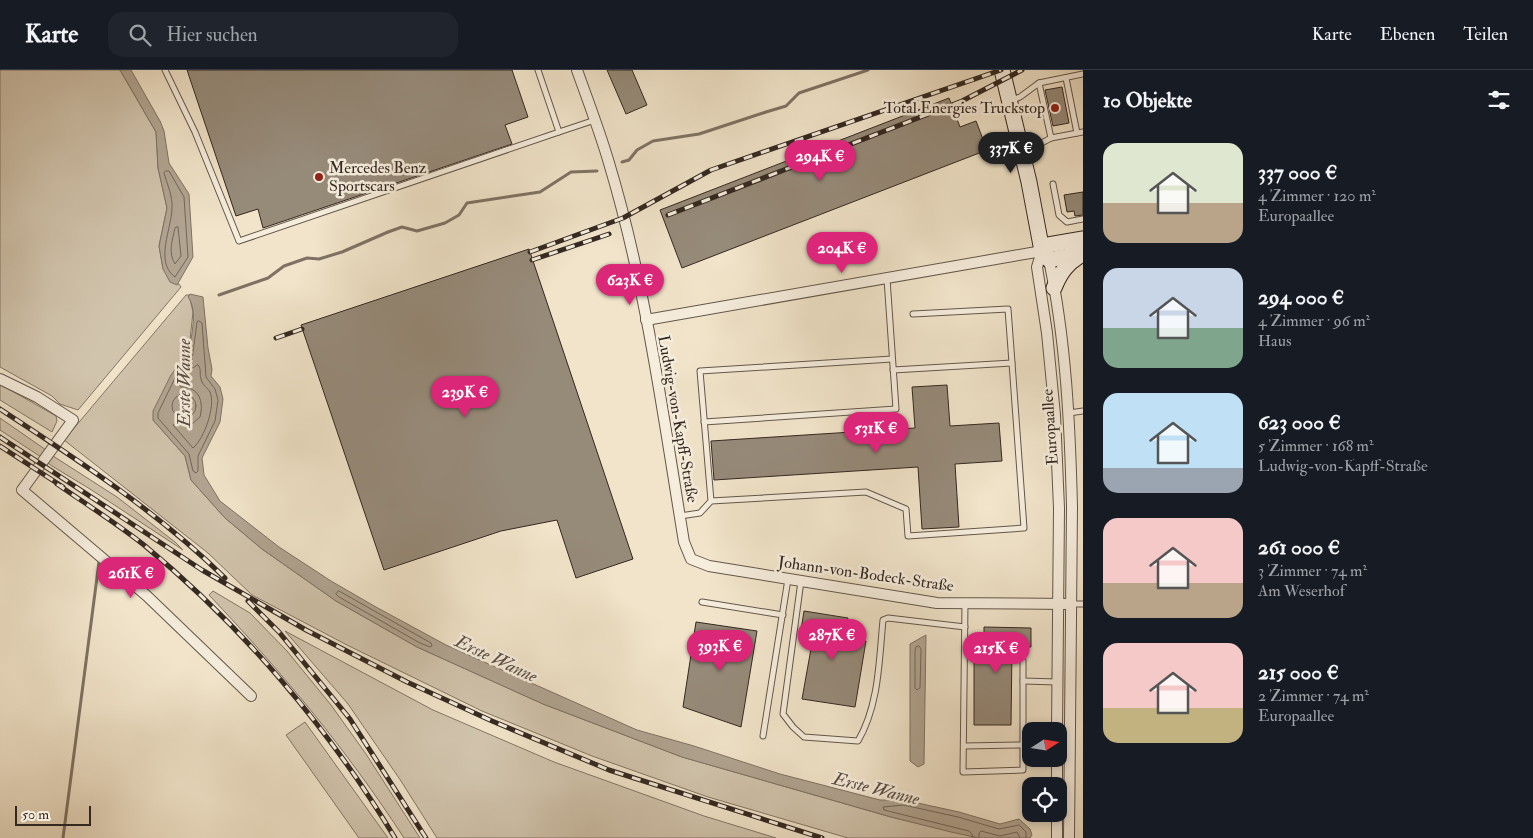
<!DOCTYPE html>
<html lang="de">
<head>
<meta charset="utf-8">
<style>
  :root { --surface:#171b24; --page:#20242c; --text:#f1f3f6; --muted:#9ea1a6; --line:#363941; --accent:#db2777 }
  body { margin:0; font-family:"IM FELL Double Pica",serif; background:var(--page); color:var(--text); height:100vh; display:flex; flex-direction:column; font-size:19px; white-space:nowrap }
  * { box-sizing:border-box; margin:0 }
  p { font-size:16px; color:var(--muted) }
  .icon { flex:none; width:28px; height:28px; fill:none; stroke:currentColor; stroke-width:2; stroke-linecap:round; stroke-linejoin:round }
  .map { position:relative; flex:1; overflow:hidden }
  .details { display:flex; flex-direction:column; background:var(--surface); width:450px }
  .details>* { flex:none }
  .needle { width:32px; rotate:78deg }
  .fabs { position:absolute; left:1022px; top:652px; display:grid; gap:10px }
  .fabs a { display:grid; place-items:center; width:45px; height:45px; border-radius:10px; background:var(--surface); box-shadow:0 2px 8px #0003; font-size:25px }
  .scale { position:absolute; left:15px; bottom:12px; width:76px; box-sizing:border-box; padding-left:5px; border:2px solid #342821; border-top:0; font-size:14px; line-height:18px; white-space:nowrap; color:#342821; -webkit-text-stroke:4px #f6eddd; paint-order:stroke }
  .price { position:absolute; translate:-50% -42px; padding:0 11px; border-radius:18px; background:var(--accent); color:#fff; font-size:16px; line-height:32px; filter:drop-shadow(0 1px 2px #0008) }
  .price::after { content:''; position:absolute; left:50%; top:30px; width:15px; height:11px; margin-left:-8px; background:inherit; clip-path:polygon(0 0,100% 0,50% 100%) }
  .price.current { background:#222; color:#fff }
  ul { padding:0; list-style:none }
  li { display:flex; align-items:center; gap:15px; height:125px; padding:0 20px }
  li span { display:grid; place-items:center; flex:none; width:140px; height:100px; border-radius:15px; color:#555 }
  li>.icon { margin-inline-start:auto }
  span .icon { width:60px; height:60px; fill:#fffc; stroke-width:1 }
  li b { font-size:21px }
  h2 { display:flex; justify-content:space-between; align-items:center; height:60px; padding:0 20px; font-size:21px }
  header { display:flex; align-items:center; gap:30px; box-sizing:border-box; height:70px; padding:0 25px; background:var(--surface); border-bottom:1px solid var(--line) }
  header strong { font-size:24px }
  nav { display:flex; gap:28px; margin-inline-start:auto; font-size:18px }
  .search { width:350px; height:45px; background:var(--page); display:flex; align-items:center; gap:12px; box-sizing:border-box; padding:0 18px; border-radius:15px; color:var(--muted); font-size:19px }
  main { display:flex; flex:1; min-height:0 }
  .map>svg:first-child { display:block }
</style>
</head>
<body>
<header>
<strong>Karte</strong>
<div class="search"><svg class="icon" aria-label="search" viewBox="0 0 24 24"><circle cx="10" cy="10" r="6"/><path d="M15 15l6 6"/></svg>Hier suchen</div>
<nav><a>Karte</a><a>Ebenen</a><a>Teilen</a></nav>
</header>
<main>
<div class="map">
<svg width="1083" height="768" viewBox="0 0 1083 768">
  <rect width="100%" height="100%" fill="#f1e4ca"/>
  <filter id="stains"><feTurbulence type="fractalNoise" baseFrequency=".004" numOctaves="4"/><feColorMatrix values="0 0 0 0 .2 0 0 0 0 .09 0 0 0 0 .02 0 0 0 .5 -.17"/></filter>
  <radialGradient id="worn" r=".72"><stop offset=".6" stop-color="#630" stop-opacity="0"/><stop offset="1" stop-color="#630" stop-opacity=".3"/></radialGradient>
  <g fill="#d1c4ad" stroke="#827667">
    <polygon points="0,0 120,0 156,62 158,98 167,138 159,176 163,199 174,213 179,214 181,217 78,340 60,334 52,326 0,297"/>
    <polygon points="186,225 189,225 193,242 188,288 180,293 153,350 185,386 191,410 225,448 262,479 336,531 417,577 543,634 682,687 891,747 979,768 848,768 708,727 592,686 482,641 347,575 252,525 208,483 64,370"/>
    <polygon points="0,314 56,346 57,351 52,362 0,330"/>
    <polygon points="0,348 46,380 41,387 0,360"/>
    <polygon points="53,386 117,427 175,472 183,480 90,419 52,396 48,393"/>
    <path d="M213,521l37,22 37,38 44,54 35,49 54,84h-16c-57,-88 -123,-167 -195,-243z"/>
    <polygon points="285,561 433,640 554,692 704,746 776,768 437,768 401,711 348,634"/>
    <polygon points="305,652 388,768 359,768 286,665"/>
  </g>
  <g fill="#b1a491" stroke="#7f7264">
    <polygon points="120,0 131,0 160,51 164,61 169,93 189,124 193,187 177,215 170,212 163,199 159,176 167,138 158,98 156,62"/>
    <path d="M190,224l13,3 5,51 4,21 -1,7 9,11 3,12 -3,23 -18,36 2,17 16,26 59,46 52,34 45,26 70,38 191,85 57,16 86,28 100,26h24l55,12 41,12 19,-5 11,10 2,6 -2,3h-51l-28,-6 -60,-15 -209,-60 -139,-53 -126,-57 -81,-46 -74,-52 -37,-31 -34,-38 -6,-24 -32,-36v-9l18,-36 9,-12 8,-5c2,-18 11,-47 0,-61z"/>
    <polygon points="926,565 924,694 918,697 910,691 910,574"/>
  </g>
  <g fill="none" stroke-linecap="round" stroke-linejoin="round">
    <g stroke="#726659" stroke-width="1">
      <path d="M166,101h3l15,26 4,60 -13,20c-21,-15 -3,-49 -3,-69 1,-11 -5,-24 -8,-35z"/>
      <path d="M178,157l3,29 -6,8c-7,-11 -3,-23 0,-36z"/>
      <polygon points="199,251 202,253 206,307 215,319 218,330 215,351 198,386 198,401 196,403 193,401 189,384 158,348 158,343 175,308 183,297 192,290 197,252"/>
      <path d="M198,295c4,4 1,8 3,14 1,6 7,9 9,13 6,14 -6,47 -17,56l-20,-23 3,-2 16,1 8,-7c4,-16 -1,-30 -19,-30l-2,-2 8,-13z"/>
      <circle cx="184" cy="336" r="12"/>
      <polygon points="339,521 431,573 432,576 430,577 420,573 339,527 336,524"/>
      <polygon points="919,576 921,579 920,618 917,620 915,618 915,581 916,577"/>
      <polyline points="973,768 972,764 969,761 892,742 884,740 883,737 904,735 958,747 999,759 1019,755 1026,762 1026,768"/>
      <polyline points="979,768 979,763 981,761 1000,766 1017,762 1020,768"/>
    </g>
    <g stroke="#7f7264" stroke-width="3">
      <polyline points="622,92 629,90 637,80 653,71 699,64 766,42 786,36 799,23 868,0"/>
      <polyline points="219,225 268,208 284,196 307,188 319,189 342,182 388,162 402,157 417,161 445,153 459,145 467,133 540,122 571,102 597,101"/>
      <polyline points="63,768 99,492"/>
    </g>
  </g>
  <g fill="#968a79" stroke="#342821">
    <polygon points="187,0 512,0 528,47 505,55 512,74 263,158 258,139 236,146"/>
    <polygon points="607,0 632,0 647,35 626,44"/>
    <polygon points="1062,17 1069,53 1053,56 1045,20"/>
    <polygon points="949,28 960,57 976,51 987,80 682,198 660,140"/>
    <polygon points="1083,122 1083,145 1075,146 1074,141 1067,142 1064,125"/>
    <polygon points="529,179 633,489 576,508 557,450 501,461 384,500 301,255"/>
    <polygon points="947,315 950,356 999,353 1002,391 955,394 959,457 922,459 918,397 714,410 711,371 915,358 912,317"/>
    <polygon points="804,541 848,548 844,567 866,571 855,637 802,629 814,562 801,560"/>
    <polygon points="696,552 757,561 741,657 683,637"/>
    <polygon points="984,557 1031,558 1031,577 1012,577 1011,655 974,655 974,577 984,577"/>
  </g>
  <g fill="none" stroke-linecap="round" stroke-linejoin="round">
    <g stroke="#63574b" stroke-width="7">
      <g id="lane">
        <polyline points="165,0 195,62 239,171 559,62"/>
        <polyline points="538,0 559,62 595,50"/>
        <polyline points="1066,8 1077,63"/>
        <polyline points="1012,30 1020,27 1039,13"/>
        <polyline points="1051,68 1039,13 1083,4"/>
        <polyline points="1023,83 1051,68 1083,62"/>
        <polyline points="1053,114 1059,145 1067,152 1083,149"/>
        <polyline points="913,244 1008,239 1012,293"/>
        <polyline points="1069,343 1083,341"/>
        <polyline points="704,352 896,339 887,209"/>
        <polyline points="711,431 866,422 906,439 908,466 1024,458 1012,293 893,300"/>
        <polyline points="680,446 700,443 711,431 700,301 892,289"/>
        <path d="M801,511l-18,133 10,13 11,10 54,4c21,-36 21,-80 25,-121l5,-2 77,9"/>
        <polyline points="702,532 783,545"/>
        <polyline points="965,533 963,702 1023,700 1023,675"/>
        <polyline points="1071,534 1083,534"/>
        <polyline points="1023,611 1057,612"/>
        <polyline points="763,666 788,509"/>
        <polyline points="964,676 1023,675 1023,591"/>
      </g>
    </g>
    <g stroke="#63574b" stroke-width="12">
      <g id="street">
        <path d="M577,0c11,31 23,62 32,93 37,123 54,252 75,379l7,17 18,7 228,37 134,1"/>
        <path d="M1049,190c17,80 21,165 23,247l-3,331"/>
        <polyline points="646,250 1042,181 1037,197 1047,263 1055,345 1059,438 1057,661"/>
        <polyline points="0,309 37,327 73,350 22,420 147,526 251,626"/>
        <polyline points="1057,716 1057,689"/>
        <polyline points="1057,768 1057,744"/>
      </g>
    </g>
    <g stroke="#342821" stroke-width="17">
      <g id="secondary">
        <polyline points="1002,0 1029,112 1042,181 1049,190 1083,183"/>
        <polyline points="1042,181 1048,175 1083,169"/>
        <path d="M1054,218c6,-15 13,-25 27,-33"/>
      </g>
    </g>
    <use href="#lane" stroke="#f6eddd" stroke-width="5"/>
    <use href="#street" stroke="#f6eddd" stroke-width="10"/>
    <use href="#secondary" stroke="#f6eddd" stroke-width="15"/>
    <g stroke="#342821" stroke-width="5">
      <g id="rail">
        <polyline points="668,145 962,31 1022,0"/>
        <polyline points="530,182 623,148 711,100 1001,0"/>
        <polyline points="532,190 609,164"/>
        <polyline points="276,268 302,259"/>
        <path d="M0,339c78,51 158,103 225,169"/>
        <polyline points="0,367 202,500 306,560 407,612 492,651 609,700 822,768"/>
        <polyline points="0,376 63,417"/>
        <path d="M57,414c29,20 59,39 87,61 99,82 185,183 251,293"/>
        <polyline points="248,531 279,562 350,649 426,768"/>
      </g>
    </g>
    <use href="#rail" stroke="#f6eddd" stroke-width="3" stroke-dasharray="9" stroke-linecap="butt"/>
  </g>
  <g fill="#8f2418" stroke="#f6eddd" stroke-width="2">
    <circle cx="1055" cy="38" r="5"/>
    <circle cx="319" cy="107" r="5"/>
  </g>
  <g text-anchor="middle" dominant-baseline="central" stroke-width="5" stroke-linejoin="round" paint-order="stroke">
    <g font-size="16" fill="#342821" stroke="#f6eddd" text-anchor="end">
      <text x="1045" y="38">Total Energies Truckstop</text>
      <text x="329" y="98" text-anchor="start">Mercedes Benz<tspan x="329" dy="18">Sportscars</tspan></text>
    </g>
    <g font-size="16" fill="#342821" stroke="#f6eddd">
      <text transform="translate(678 349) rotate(80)">Ludwig-von-Kapff-Straße</text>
      <text transform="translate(1050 357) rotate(-94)">Europaallee</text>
      <text transform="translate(866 504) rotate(8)">Johann-von-Bodeck-Straße</text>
    </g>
    <g font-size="18" font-style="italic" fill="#5a4d43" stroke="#f6eddd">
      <text transform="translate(184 313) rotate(-90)">Erste Wanne</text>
      <text transform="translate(496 589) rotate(25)">Erste Wanne</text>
      <text transform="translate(876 719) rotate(14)">Erste Wanne</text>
    </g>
  </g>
  <rect width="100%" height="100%" filter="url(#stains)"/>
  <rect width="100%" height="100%" fill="url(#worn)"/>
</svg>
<div class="fabs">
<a><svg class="needle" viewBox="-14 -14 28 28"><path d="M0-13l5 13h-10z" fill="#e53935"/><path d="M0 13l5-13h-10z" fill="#9ea1a6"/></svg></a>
<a><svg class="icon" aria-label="locate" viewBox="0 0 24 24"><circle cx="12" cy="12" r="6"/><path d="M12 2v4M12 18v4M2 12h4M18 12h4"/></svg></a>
</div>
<div class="scale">50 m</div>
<b class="price current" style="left:1011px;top:104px">337K €</b>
<b class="price" style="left:820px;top:112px">294K €</b>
<b class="price" style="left:842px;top:204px">204K €</b>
<b class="price" style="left:630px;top:236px">623K €</b>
<b class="price" style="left:465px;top:348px">239K €</b>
<b class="price" style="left:876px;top:384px">531K €</b>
<b class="price" style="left:131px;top:529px">261K €</b>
<b class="price" style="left:832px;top:591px">287K €</b>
<b class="price" style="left:720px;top:602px">393K €</b>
<b class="price" style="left:996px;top:604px">215K €</b>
</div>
<section class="details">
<h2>10 Objekte<svg class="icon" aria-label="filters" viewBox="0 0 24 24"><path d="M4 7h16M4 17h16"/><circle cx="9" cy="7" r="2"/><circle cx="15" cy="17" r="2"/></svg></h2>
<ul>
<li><span style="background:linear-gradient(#dfe7d0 60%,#b9a48a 0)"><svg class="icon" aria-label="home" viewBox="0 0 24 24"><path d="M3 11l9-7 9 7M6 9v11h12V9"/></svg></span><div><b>337 000 €</b><p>4 Zimmer · 120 m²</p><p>Europaallee</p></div></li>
<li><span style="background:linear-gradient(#c9d6e8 60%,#7fa58c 0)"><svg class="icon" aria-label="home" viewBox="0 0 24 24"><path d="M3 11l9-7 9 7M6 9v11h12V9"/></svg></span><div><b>294 000 €</b><p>4 Zimmer · 96 m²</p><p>Haus</p></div></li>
<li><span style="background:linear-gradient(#bfe0f5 75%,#9aa5b1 0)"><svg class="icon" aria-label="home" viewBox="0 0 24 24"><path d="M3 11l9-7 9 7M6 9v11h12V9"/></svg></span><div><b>623 000 €</b><p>5 Zimmer · 168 m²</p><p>Ludwig-von-Kapff-Straße</p></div></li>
<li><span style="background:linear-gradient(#f6c9c9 65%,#b9a48a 0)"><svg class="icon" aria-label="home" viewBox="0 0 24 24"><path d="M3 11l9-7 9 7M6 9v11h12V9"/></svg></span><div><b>261 000 €</b><p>3 Zimmer · 74 m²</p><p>Am Weserhof</p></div></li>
<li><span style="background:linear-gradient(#f6c9c9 65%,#c2b280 0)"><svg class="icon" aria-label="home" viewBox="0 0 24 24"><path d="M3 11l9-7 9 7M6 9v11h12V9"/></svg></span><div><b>215 000 €</b><p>2 Zimmer · 74 m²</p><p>Europaallee</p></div></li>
</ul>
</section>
</main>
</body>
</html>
